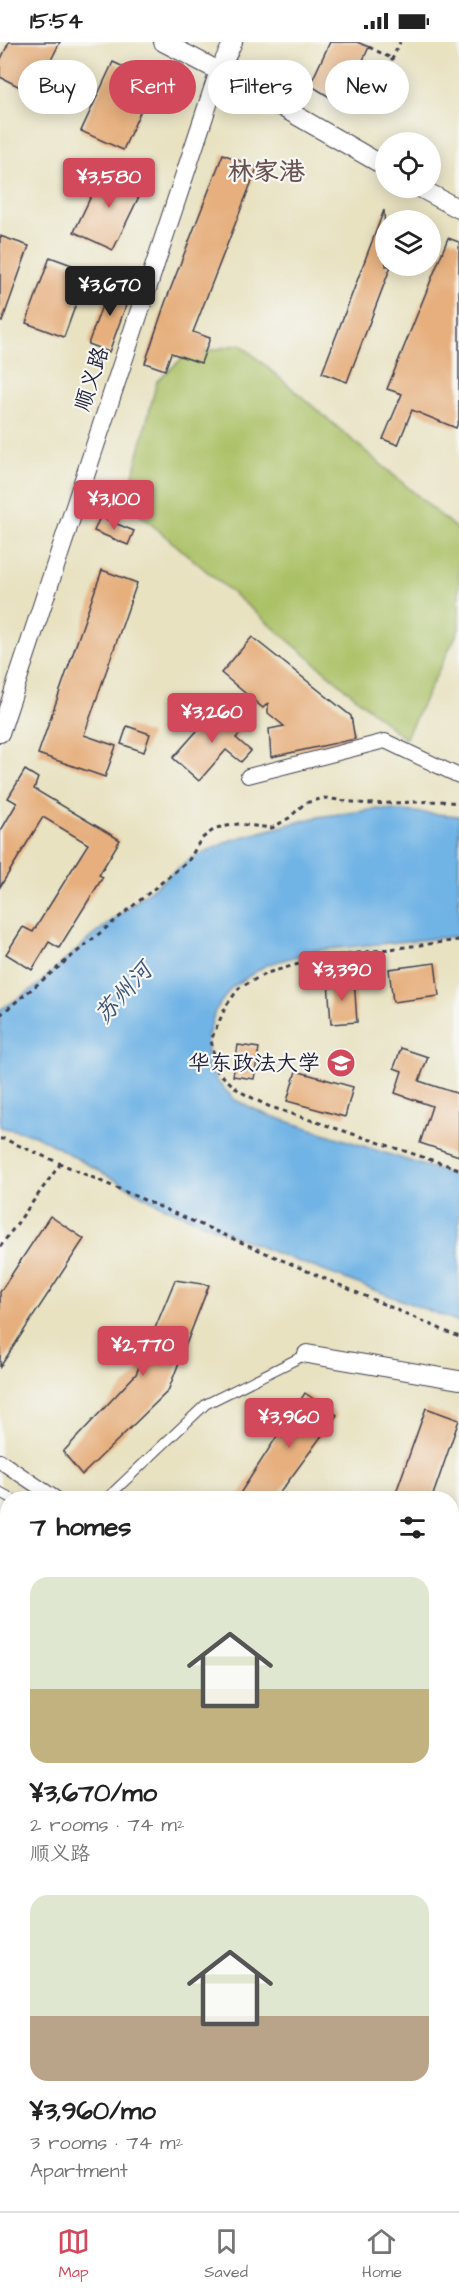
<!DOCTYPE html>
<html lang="en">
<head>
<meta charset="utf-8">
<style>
  :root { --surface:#fff; --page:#f6f6f6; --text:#222; --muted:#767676; --line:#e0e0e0; --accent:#d1495b }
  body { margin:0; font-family:"Architects Daughter","LXGW WenKai TC",sans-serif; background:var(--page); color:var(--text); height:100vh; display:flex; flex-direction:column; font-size:22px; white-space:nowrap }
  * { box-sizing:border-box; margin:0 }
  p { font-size:20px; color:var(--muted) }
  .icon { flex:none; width:33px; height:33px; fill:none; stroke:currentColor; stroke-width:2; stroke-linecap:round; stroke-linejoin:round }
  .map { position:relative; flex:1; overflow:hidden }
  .side { position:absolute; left:0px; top:1449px; width:459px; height:720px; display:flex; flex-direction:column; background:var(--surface); border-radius:24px 24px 0 0; box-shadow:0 3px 15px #0003 }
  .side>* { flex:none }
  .banner { position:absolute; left:18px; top:18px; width:423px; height:54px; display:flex; gap:12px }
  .controls { position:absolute; left:375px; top:90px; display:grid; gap:12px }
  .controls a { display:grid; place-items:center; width:66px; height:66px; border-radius:50%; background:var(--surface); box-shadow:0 3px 15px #0003; font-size:30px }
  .price { position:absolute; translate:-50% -51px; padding:0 14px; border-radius:6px; background:var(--accent); color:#fff; font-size:20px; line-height:39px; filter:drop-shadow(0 2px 3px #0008) }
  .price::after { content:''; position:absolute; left:50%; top:36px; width:18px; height:14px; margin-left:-9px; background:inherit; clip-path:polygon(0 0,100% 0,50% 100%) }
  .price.selected { background:#222; color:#fff }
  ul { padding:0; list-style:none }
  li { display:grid; align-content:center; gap:12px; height:318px; padding:0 30px }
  li span { display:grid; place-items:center; height:186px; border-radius:18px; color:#555 }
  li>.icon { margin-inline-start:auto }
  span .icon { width:108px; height:108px; fill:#fffc; stroke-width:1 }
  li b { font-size:26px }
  h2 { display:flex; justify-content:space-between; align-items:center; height:72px; padding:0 30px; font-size:26px }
  .chip { padding:0 21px; border-radius:27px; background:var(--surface); box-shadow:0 3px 15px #0003; font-size:21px; line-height:54px }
  .chip.selected { background:var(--accent); color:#fff }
  .status { display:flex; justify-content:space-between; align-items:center; height:42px; padding:0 30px; background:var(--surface); direction:ltr }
  .status svg { height:16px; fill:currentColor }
  .dock { display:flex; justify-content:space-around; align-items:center; height:84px; border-top:2px solid var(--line); background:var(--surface); font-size:16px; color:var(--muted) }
  .dock a { display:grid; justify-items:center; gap:3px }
  .dock .selected { color:var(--accent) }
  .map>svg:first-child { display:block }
</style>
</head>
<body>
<div class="status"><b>15:54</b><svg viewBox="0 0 49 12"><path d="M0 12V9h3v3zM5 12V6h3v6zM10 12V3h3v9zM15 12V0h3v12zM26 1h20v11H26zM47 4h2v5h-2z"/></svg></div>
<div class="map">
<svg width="459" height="2169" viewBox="0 0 459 2169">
  <rect width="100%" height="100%" fill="#f6f6f2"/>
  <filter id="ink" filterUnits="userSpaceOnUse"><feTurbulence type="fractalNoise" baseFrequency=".0167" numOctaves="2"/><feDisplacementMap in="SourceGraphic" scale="12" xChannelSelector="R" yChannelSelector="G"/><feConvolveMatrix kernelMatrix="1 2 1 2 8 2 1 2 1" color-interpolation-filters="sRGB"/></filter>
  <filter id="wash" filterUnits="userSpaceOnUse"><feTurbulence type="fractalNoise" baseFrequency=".008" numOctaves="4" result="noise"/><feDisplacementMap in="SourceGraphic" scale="24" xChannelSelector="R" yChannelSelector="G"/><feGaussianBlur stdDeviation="1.35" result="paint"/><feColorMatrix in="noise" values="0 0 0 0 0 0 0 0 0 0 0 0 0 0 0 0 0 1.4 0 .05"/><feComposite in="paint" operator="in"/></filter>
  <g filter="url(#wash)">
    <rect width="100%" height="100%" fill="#e8e2c1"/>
    <polygon fill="#abc166" stroke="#667250" stroke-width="1.5" points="240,302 459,489 459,587 405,697 126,461 157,339 185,314"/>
    <polygon fill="#6fb3e5" stroke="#486a90" stroke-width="1.5" points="378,767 459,774 459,894 318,908 266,923 231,946 215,969 207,997 207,1018 217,1039 235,1058 265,1072 459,1135 459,1280 273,1210 162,1164 35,1093 0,1085 0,968 33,947 91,895 190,817 231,798 317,775"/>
    <g id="blocks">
      <g fill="#e6af7d">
        <polygon points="9,0 60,0 34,52 0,35 0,19"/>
        <polygon points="330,0 357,0 369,5 353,40 341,36 331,56 310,43"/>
        <polygon points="113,20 154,39 123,108 81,89"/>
        <polygon points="223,112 257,126 193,290 210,296 201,321 171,311 165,328 145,321 165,261"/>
        <polygon points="105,125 144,144 113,208 74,190"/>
        <polygon points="384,168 386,224 391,224 347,340 322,331"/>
        <polygon points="0,194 29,204 2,280 0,279"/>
        <polygon points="448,196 459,200 459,378 456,386 412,368 398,403 383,397 402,352 387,347"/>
        <polygon points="50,215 88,229 64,295 26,281"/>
        <polygon points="111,239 132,247 109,310 88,302"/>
        <polygon points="100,475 134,489 128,503 94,489"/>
        <polygon points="102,528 137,541 84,693 116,704 105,735 38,712"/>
        <polygon points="252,595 351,674 355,697 271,715 269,687 284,684 268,671 268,661 263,666 221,631"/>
        <polygon points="219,664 245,686 236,696 251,709 241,720 226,708 199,739 173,716"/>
        <polygon points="127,684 150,692 144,710 121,702"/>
        <polygon points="25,728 38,736 34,747 120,798 99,833 103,835 59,906 49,900 32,928 6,912 23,885 33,890 88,802 43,775 0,845 0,790 17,761 8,756"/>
        <polygon points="435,921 439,954 393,960 389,927"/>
        <polygon points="354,937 357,980 331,982 328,939"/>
        <polygon points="238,1003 259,1006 254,1037 233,1034"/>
        <polygon points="401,1006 428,1015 419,1039 459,1052 459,1114 420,1101 432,1064 395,1051 402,1029 394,1026"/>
        <polygon points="296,1029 353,1045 345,1075 287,1059"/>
        <polygon points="50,1174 84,1197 0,1325 0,1250"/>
        <polygon points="175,1238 209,1243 168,1349 82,1433 63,1410 136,1332"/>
        <polygon points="305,1351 337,1373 276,1456 237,1456"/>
        <polygon points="426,1366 459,1378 432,1456 394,1456"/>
      </g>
    </g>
  </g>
  <g filter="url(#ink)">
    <use href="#blocks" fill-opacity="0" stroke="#403f4f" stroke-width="1.5"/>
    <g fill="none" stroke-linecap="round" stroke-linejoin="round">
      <g stroke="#403f4f" stroke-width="11">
        <g id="service">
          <polyline points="0,1450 11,1456"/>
          <polyline points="107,1456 206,1362 307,1312"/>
          <polyline points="0,1618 8,1606"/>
        </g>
      </g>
      <g stroke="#403f4f" stroke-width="16">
        <g id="pedestrian">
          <polyline points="248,734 385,699 459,734"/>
          <polyline points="0,1419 55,1456"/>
        </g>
      </g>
      <g stroke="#403f4f" stroke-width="20">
        <g id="minor">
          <polyline points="163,0 219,29 386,125"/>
          <polyline points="420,146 459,167"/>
          <polyline points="0,691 219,29 233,0"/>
          <polyline points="307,1312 459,1338"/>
        </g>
      </g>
      <g stroke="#403f4f" stroke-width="25">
        <g id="tertiary">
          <polyline points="0,1821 8,1827"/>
          <polyline points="0,1839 8,1846"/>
          <polyline points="452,2116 459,2120"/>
          <polyline points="452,2147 459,2151"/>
          <polyline points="433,2162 448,2169"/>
        </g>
      </g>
      <g stroke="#403f4f" stroke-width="32">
        <polyline id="primary" points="18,2162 27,2169"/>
      </g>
      <g stroke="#403f4f" stroke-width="3" stroke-dasharray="4.5 4.5" stroke-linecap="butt">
        <polyline points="369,5 391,16"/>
        <polyline points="353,40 376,52 400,0"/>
        <polyline points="459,898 320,916 267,931 239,946 226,964 211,998 217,1029 239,1049 268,1064 459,1127"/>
        <polyline points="0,973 189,818 201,797 216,786 238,782 272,786 289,776 305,761 324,756 367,762 440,759 459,761"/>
        <polyline points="0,1097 4,1097 459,1295"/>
        <polyline points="0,1205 61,1121"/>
      </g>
      <use href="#service" stroke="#fff" stroke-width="9"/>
      <use href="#pedestrian" stroke="#fff" stroke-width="14"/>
      <use href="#minor" stroke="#fff" stroke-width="18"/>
      <use href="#tertiary" stroke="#fff" stroke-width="22"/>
      <use href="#primary" stroke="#fff" stroke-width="30"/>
      <g stroke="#22223b" stroke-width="7">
        <g id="rail">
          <polyline points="0,1864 8,1870"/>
          <polyline points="395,2162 408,2169"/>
          <polyline points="410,2162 423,2169"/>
        </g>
      </g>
      <use href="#rail" stroke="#f6f6f2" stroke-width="4.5" stroke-dasharray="14" stroke-linecap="butt"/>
    </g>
  </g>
  <defs>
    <g id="university-disc" transform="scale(1.5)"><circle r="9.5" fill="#d1495b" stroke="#f6f6f2"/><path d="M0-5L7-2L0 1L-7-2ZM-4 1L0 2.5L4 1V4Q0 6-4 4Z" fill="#fff"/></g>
  </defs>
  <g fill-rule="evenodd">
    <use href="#university-disc" x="341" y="1021"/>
  </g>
  <g text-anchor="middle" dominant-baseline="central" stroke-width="4.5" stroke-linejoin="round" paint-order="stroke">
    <g font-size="22" fill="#22223b" stroke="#f6f6f2">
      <text transform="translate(92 337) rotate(-72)">顺义路</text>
    </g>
    <g font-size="22" fill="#22223b" stroke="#f6f6f2" text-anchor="end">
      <text x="320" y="1021">华东政法大学</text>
    </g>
    <g font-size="24" font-style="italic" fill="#3d5576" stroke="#f6f6f2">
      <text transform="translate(124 951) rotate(-48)">苏州河</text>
    </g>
    <g font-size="26" font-weight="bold" fill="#675352" stroke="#f6f6f2">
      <text x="266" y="130">林家港</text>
    </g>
  </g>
</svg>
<div class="controls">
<a><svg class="icon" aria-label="locate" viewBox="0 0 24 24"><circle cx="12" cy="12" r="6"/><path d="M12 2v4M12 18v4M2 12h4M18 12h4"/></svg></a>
<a><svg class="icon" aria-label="layers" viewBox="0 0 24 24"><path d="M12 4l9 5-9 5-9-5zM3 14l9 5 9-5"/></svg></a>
</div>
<b class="price" style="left:109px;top:167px">¥3,580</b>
<b class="price selected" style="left:110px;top:275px">¥3,670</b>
<b class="price" style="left:114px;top:489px">¥3,100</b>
<b class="price" style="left:212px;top:702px">¥3,260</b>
<b class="price" style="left:342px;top:960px">¥3,390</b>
<b class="price" style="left:143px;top:1335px">¥2,770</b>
<b class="price" style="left:289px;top:1407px">¥3,960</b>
<div class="banner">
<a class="chip">Buy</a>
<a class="chip selected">Rent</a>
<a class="chip">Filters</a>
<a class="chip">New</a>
</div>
<section class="side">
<h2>7 homes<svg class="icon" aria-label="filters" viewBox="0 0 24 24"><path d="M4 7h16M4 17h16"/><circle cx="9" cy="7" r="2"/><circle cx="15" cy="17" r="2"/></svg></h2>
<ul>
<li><span style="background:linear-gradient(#dfe7d0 60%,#c2b280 0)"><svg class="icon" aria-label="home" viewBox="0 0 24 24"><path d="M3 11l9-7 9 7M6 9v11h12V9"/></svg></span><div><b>¥3,670/mo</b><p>2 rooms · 74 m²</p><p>顺义路</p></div></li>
<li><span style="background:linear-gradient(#dfe7d0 65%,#b9a48a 0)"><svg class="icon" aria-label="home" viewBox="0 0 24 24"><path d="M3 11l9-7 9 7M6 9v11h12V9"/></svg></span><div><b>¥3,960/mo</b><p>3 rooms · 74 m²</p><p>Apartment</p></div></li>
</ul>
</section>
</div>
<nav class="dock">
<a class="selected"><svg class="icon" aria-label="map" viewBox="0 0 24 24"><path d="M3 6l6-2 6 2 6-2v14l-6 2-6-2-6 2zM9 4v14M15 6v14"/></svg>Map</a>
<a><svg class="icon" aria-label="saved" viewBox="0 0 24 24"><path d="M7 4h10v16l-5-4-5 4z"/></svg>Saved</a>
<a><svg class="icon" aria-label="home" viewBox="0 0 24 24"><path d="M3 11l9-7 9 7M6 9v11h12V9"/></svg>Home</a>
</nav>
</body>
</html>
